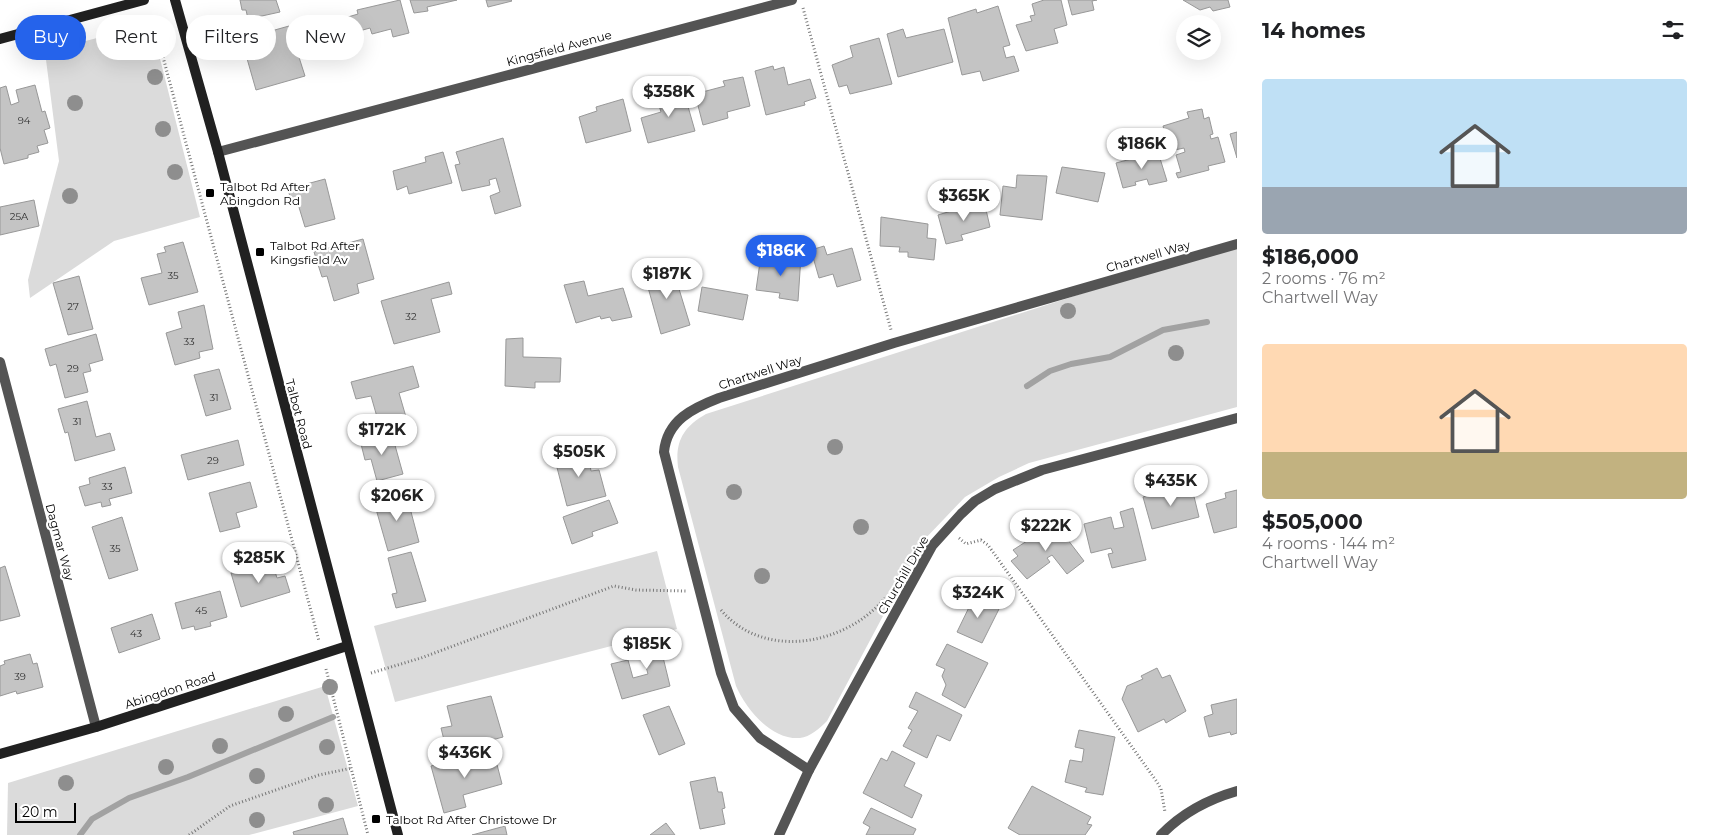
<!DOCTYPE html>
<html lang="en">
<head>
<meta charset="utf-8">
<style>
  :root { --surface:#fff; --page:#f2f2f2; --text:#202124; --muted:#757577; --accent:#2563eb }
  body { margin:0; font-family:Montserrat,sans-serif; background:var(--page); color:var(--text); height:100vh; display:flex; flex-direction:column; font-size:19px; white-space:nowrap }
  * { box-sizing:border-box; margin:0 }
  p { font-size:16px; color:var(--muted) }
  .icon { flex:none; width:28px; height:28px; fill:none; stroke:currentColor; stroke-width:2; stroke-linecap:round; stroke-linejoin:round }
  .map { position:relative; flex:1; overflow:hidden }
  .drawer { display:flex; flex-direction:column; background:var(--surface); width:475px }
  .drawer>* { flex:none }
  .hud { position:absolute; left:15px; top:15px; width:475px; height:45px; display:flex; gap:10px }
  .tools { position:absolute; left:1176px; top:15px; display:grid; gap:10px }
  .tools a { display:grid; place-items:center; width:45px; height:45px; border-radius:50%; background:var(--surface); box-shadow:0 5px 20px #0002; font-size:25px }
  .scale { position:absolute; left:15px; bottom:12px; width:61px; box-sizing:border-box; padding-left:5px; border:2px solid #000; border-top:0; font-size:14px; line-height:18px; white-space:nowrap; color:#000; -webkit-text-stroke:4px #fff; paint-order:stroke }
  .price { position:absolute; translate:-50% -42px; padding:0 11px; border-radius:18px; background:#fff; color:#222; font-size:16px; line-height:32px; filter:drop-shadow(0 1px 2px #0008) }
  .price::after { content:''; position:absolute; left:50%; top:30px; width:15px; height:11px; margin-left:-8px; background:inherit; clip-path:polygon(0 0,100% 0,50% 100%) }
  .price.on { background:var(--accent); color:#fff }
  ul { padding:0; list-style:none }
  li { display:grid; align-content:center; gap:10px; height:265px; padding:0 25px }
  li span { display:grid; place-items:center; height:155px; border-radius:5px; color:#555 }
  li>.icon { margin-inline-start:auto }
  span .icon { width:90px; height:90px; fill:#fffc; stroke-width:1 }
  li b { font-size:21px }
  h2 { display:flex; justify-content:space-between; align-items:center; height:60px; padding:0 25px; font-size:21px }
  .chip { padding:0 18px; border-radius:22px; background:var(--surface); box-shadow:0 5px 20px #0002; font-size:18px; line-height:45px }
  .chip.on { background:var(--accent); color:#fff }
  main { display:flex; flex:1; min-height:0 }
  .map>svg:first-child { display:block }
</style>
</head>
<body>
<main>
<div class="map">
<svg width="1237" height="835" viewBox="0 0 1237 835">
  <rect width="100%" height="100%" fill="#fff"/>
  <g fill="#dbdbdb">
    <polygon points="145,25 153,31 200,217 114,241 30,298 28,280 59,161 45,52"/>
    <path d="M1237,244v163l-208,56 -30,14 -34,20 -42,44 -96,180c-7,7 -17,16 -27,17 -29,2 -54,-29 -64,-52l-58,-219c-3,-25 5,-40 28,-53z"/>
    <polygon points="657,551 677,629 395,702 374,626"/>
    <polygon points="325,686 358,806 249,835 7,835 8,783"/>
  </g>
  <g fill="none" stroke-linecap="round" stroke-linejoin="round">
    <g stroke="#a2a2a2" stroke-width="6">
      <polyline points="1027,386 1050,371 1071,364 1110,357 1163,330 1207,322"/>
      <polyline points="80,835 92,819 129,798 188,777 333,717"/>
    </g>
  </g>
  <g fill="#c4c4c4" stroke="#989898">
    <polygon points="240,0 276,0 280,12 248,19 246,10 242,10"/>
    <polygon points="400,0 409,33 393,37 391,29 372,34 370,28 352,33 348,17 358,14 357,10"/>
    <polygon points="410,0 457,0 427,7 428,11 414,13"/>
    <polygon points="486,0 511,0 512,1 488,7"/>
    <polygon points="1044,0 1061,0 1067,25 1054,29 1058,43 1026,51 1016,25 1032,21 1030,16 1035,15 1032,4"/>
    <polygon points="1068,0 1097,0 1092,1 1094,10 1072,15"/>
    <polygon points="1183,0 1228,0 1230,7 1213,11 1210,7 1200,10"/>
    <polygon points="998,6 1010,45 1003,47 1006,58 1014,56 1019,71 983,81 980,71 962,75 948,18 976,9 977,13"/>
    <polygon points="289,26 305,76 256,90 246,55 255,52 250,37"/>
    <polygon points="903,29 906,38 944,29 953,62 898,77 887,34"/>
    <polygon points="879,38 892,84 850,94 847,85 839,87 832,65 853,57 850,46"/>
    <polygon points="773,66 774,70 784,67 788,85 810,79 816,98 804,102 805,105 766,115 755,71"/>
    <polygon points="743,77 750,106 727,112 728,118 703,125 695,94 725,86 723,81"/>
    <polygon points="35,85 42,112 45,111 50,128 44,130 48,143 37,146 39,152 28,155 28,158 4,164 0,148 0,88 6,86 11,105 19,102 16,90"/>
    <polygon points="683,89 695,131 648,143 641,118 661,112 656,96"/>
    <polygon points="623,99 631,131 586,143 579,117 597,111 596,107"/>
    <polygon points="1202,109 1204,119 1209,117 1213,134 1210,135 1211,139 1218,137 1225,162 1208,166 1209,170 1178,178 1176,173 1181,172 1176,155 1185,152 1184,148 1170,151 1163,126 1189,118 1187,112"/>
    <polygon points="1237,132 1237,158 1230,134"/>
    <polygon points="503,138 521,206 495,214 490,196 500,192 496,178 489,180 490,185 462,191 455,165 460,164 456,152"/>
    <polygon points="443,152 452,183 409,194 407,186 397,190 393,171 426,162 425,157"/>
    <polygon points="1158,152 1167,181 1149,185 1147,179 1135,182 1136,185 1123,188 1116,163"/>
    <polygon points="1062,167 1105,173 1098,202 1056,193"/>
    <polygon points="1017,175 1047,176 1042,220 1000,215 1003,186 1016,188"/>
    <polygon points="325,179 335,219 305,227 298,204 292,205 288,189"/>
    <polygon points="34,200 39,226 0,235 0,207"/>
    <polygon points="984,201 990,227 961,235 963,240 946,244 938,215"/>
    <polygon points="881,217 928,224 927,238 936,239 934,260 908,257 908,252 899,252 900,247 880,246"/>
    <polygon points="363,239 374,279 357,284 359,293 334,301 327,276 322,277 314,252"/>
    <polygon points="183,242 198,292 149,305 141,278 162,273 157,254 166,252 164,247"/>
    <polygon points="824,246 827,255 852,248 861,280 837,287 833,274 819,278 811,250"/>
    <polygon points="780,254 801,256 798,301 779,298 780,293 756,290 760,262 779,264"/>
    <polygon points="672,266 690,325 661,334 644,273"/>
    <polygon points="79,276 93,329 68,335 53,283"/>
    <polygon points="584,281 588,296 623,288 632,317 612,321 610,317 601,319 600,316 576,323 564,285"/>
    <polygon points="449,282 452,294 431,299 440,332 394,344 381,301"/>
    <polygon points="702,287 748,295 743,320 698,311"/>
    <polygon points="204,305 213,349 199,352 200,358 175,365 166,333 182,328 178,312"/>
    <polygon points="96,334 103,360 89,364 91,371 83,373 88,392 65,398 56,364 50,366 45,349"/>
    <polygon points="523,338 523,357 561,358 560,382 535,382 535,388 505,386 506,339"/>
    <polygon points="413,366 419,387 399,393 406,417 379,424 371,396 356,399 351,382"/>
    <polygon points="219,369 231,409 206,416 194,375"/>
    <polygon points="87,401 96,437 110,433 115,450 75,461 68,432 65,433 58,409"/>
    <polygon points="391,431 403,474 377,481 371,459 365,460 360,440"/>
    <polygon points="238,440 244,465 188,480 181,455"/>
    <polygon points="587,449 591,471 599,470 606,496 567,506 554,456"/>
    <polygon points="125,467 132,493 109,499 111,505 102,507 101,502 85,506 79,487 90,484 89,478"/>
    <polygon points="250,482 257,507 236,513 240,527 220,532 209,493"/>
    <polygon points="1191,484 1199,517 1152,529 1143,497"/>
    <polygon points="1237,490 1237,527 1214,533 1206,504 1226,498 1225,493"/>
    <polygon points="406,493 419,542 388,551 374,502"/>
    <polygon points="609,500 618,523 592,532 593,536 572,544 563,517"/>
    <polygon points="1133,508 1146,560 1112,568 1108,554 1113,553 1111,548 1091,553 1084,524 1111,517 1114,529 1124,527 1120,512"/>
    <polygon points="122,517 138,570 109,579 92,527"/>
    <polygon points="1055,523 1084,561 1067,574 1052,555 1047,558 1050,562 1027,579 1011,561 1018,556 1013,550"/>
    <polygon points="411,552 426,601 396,608 392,594 397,593 388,558"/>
    <polygon points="272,562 277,578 285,576 290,592 241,607 231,573"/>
    <polygon points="5,566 20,616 0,621 0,568"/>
    <polygon points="220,591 227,617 210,622 211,626 195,630 194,626 182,629 175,603"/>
    <polygon points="975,595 1000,607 982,643 957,632"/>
    <polygon points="152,614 160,639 119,653 111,628"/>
    <polygon points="675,631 680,648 662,653 670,686 622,699 611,664 628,660 633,678 648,674 643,656 658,651 654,637"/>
    <polygon points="947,644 988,663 965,708 942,695 946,685 942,676 945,669 936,665"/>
    <polygon points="30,654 33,664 37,663 43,687 17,694 16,691 0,696 0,666 5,664 4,661"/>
    <polygon points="1157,668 1162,678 1170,675 1186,711 1166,723 1164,719 1138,732 1122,699 1127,686 1143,679 1141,676"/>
    <polygon points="916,692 962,715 950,741 937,735 927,758 903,746 912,730 908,728 918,711 909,707"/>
    <polygon points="491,696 503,737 447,752 441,728 452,726 447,706"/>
    <polygon points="1237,699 1237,733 1231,735 1230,732 1209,737 1204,717 1213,714 1211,705"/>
    <polygon points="669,706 685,744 659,755 643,715"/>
    <polygon points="1079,730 1115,737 1103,795 1085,792 1087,788 1065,782 1070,760 1082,762 1084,749 1075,747"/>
    <polygon points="892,751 915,763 904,786 922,795 912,818 863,793 881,758 887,761"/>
    <polygon points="494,753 502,784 463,795 466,807 444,813 431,766 473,754 474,758"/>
    <polygon points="715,777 718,792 722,792 725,808 722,809 725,824 700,829 690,782"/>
    <polygon points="1032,786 1091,817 1087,824 1092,825 1085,835 1020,835 1008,828"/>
    <polygon points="871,808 916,829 913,835 866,835 870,827 863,823"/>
    <polygon points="343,818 348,835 294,835 293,832"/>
    <polygon points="666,823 675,835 650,835"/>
    <polygon points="505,826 507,835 472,835"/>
  </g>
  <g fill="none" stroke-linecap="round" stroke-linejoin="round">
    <g stroke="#767676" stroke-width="3" stroke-dasharray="1 2.5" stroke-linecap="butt">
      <polyline points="803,8 891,330"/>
      <polyline points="138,19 148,18 155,27 319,641"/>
      <polyline points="959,538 966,544 981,540 988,545 1157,782 1161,789 1165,812"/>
      <path d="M721,610c43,51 125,35 164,-12"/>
      <polyline points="326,669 368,835"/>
      <polyline points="371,673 421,658 614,586 636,590 686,591"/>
      <polyline points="189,835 230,806 319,775 352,768"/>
    </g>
    <g stroke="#545454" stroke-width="10">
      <polyline points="218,152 792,0"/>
      <polyline points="0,362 96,727"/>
      <path d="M809,770l-49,-32 -26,-30 -13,-35 -57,-221c3,-32 29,-44 55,-54l175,-55 343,-99"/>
      <polyline points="779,835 809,770 932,546 961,514 975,501 995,489 1042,470 1237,418"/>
      <path d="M1161,835c20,-21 48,-36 76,-44"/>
    </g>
    <g stroke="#212121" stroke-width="10">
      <polyline points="175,0 218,152 398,835"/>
      <polyline points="0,39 144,0"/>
      <polyline points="0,754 96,727 347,646"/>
    </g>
  </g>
  <g fill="#8e8e8e">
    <circle cx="155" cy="77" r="8"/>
    <circle cx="75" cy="103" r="8"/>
    <circle cx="163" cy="129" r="8"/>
    <circle cx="175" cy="172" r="8"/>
    <circle cx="70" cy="196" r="8"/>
    <circle cx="1068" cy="311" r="8"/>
    <circle cx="1176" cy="353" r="8"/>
    <circle cx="835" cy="447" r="8"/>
    <circle cx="734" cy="492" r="8"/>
    <circle cx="861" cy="527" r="8"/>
    <circle cx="762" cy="576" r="8"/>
    <circle cx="330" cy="687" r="8"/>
    <circle cx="286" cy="714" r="8"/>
    <circle cx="220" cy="746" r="8"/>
    <circle cx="327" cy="747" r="8"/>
    <circle cx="166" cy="767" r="8"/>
    <circle cx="257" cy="776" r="8"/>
    <circle cx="66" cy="783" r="8"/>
    <circle cx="326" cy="805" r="8"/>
    <circle cx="257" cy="820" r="8"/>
  </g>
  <g fill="#000" stroke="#fff" stroke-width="2">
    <rect x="205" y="188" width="10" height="10" rx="2.5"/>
    <rect x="255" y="247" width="10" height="10" rx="2.5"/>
    <rect x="371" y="814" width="10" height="10" rx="2.5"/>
  </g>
  <g text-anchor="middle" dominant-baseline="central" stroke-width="4.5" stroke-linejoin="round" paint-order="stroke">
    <g font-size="10" fill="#313131">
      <text x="24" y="120">94</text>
      <text x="19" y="216">25A</text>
      <text x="173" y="275">35</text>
      <text x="73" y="306">27</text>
      <text x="411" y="316">32</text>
      <text x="189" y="341">33</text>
      <text x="73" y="368">29</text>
      <text x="214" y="397">31</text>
      <text x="77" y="421">31</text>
      <text x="213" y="460">29</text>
      <text x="107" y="486">33</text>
      <text x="115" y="548">35</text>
      <text x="201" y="610">45</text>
      <text x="136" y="633">43</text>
      <text x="20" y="676">39</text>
    </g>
    <g font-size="12" fill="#000" stroke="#fff">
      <text transform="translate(559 48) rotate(-15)">Kingsfield Avenue</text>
      <text transform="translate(1148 256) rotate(-16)">Chartwell Way</text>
      <text transform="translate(760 372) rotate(-18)">Chartwell Way</text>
      <text transform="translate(299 414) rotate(75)">Talbot Road</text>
      <text transform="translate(60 542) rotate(75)">Dagmar Way</text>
      <text transform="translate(903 575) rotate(-60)">Churchill Drive</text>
      <text transform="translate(170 690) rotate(-18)">Abingdon Road</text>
    </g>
    <g font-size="12" fill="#000" stroke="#fff" text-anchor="start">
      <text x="220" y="186">Talbot Rd After<tspan x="220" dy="14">Abingdon Rd</tspan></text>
      <text x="270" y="245">Talbot Rd After<tspan x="270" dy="14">Kingsfield Av</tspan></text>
      <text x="386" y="819">Talbot Rd After Christowe Dr</text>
    </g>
  </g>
</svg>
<div class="tools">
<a><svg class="icon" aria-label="layers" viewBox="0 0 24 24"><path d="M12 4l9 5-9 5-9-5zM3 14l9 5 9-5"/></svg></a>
</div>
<div class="scale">20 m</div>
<b class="price" style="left:669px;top:118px">$358K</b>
<b class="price" style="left:1142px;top:170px">$186K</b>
<b class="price" style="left:964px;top:222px">$365K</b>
<b class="price on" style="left:781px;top:277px">$186K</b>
<b class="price" style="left:667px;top:300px">$187K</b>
<b class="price" style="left:382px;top:456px">$172K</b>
<b class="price" style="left:579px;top:478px">$505K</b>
<b class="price" style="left:1171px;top:507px">$435K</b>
<b class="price" style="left:397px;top:522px">$206K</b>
<b class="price" style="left:1046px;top:552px">$222K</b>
<b class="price" style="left:259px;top:584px">$285K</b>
<b class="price" style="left:978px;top:619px">$324K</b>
<b class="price" style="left:647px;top:670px">$185K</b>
<b class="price" style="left:465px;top:779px">$436K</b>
<div class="hud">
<a class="chip on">Buy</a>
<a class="chip">Rent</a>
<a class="chip">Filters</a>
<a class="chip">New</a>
</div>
</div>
<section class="drawer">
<h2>14 homes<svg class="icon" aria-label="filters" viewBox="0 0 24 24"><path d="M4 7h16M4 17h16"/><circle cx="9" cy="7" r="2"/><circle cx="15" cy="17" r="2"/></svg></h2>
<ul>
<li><span style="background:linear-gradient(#bfe0f5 70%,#9aa5b1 0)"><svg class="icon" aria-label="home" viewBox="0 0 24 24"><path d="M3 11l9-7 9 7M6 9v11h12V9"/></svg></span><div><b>$186,000</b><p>2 rooms · 76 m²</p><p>Chartwell Way</p></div></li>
<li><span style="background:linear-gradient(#ffd9b3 70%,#c2b280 0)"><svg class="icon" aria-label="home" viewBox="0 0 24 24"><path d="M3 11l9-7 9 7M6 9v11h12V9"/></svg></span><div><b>$505,000</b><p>4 rooms · 144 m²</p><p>Chartwell Way</p></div></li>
</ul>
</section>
</main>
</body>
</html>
